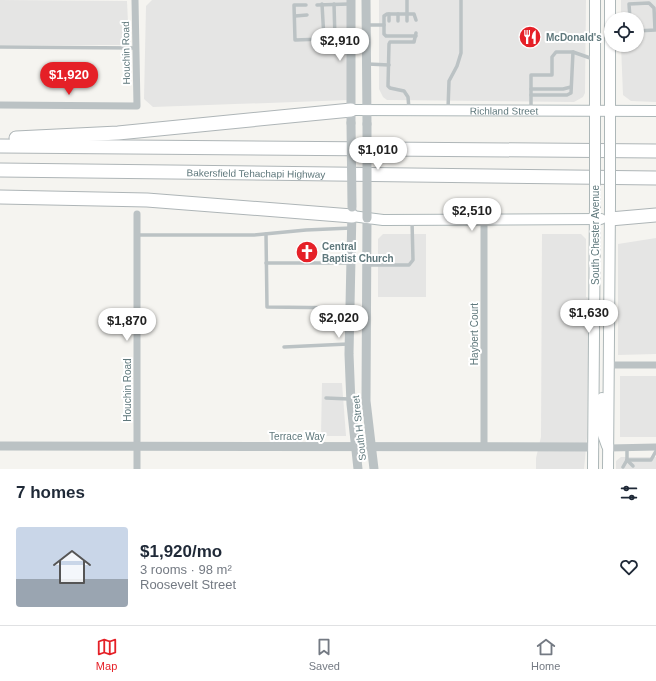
<!DOCTYPE html>
<html lang="en">
<head>
<meta charset="utf-8">
<style>
  :root { --surface:#fff; --page:#f6f6f7; --text:#1f2937; --muted:#747a83; --line:#e0e1e3; --accent:#e52027 }
  body { margin:0; font-family:Arial,sans-serif; background:var(--page); color:var(--text); height:100vh; display:flex; flex-direction:column; font-size:15px; white-space:nowrap }
  * { box-sizing:border-box; margin:0 }
  p { font-size:13px; color:var(--muted) }
  .icon { flex:none; width:22px; height:22px; fill:none; stroke:currentColor; stroke-width:2; stroke-linecap:round; stroke-linejoin:round }
  .map { position:relative; height:469px; overflow:hidden }
  .side { display:flex; flex-direction:column; background:var(--surface); flex:1 }
  .side>* { flex:none }
  .tools { position:absolute; left:604px; top:12px; display:grid; gap:8px }
  .tools a { display:grid; place-items:center; width:40px; height:40px; border-radius:50%; background:var(--surface); box-shadow:0 1px 3px #0004; font-size:20px }
  .price { position:absolute; translate:-50% -34px; padding:0 9px; border-radius:14px; background:#fff; color:#222; font-size:13px; line-height:26px; filter:drop-shadow(0 1px 2px #0008) }
  .price::after { content:''; position:absolute; left:50%; top:24px; width:12px; height:9px; margin-left:-6px; background:inherit; clip-path:polygon(0 0,100% 0,50% 100%) }
  .price.active { background:var(--accent); color:#fff }
  ul { padding:0; list-style:none }
  li { display:flex; align-items:center; gap:12px; height:100px; padding:0 16px }
  li span { display:grid; place-items:center; flex:none; width:112px; height:80px; border-radius:4px; color:#555 }
  li>.icon { margin-inline-start:auto }
  span .icon { width:48px; height:48px; fill:#fffc; stroke-width:1 }
  li b { font-size:17px }
  h2 { display:flex; justify-content:space-between; align-items:center; height:48px; padding:0 16px; font-size:17px }
  .tabs { display:flex; justify-content:space-around; align-items:center; height:56px; border-top:1px solid var(--line); background:var(--surface); font-size:11px; color:var(--muted) }
  .tabs a { display:grid; justify-items:center; gap:2px }
  .tabs .active { color:var(--accent) }
  .map>svg:first-child { display:block }
</style>
</head>
<body>
<div class="map">
<svg width="656" height="469" viewBox="0 0 656 469">
  <rect width="100%" height="100%" fill="#f5f4f0"/>
  <g fill="#e5e5e4">
    <polygon points="0,0 127,1 129,45 0,45"/>
    <polygon points="152,0 350,0 349,100 153,107 144,99 146,6"/>
    <polygon points="379,0 586,0 585,93 583,97 574,102 387,100 383,97 379,89"/>
    <polygon points="621,0 656,0 656,102 631,101 623,95 621,45 637,45 637,19 621,19"/>
    <polygon points="383,234 426,234 426,297 378,297 378,239"/>
    <polygon points="542,234 581,234 586,239 586,297 589,298 587,437 584,469 536,469 536,458 541,437"/>
    <polygon points="656,238 656,354 618,355 618,244"/>
    <rect x="620" y="376" width="36" height="61"/>
    <polygon points="322,383 342,383 346,436 321,436"/>
    <polygon points="621,457 656,457 656,469 616,469 616,461"/>
  </g>
  <g fill="none" stroke-linecap="round" stroke-linejoin="round">
    <g stroke="#adb7b8" stroke-width="12">
      <g id="secondary">
        <path id="s1" d="M351,110l305,1"/>
        <polyline points="595,126 595,0"/>
        <polyline points="610,126 610,0"/>
        <polyline points="352,216 383,220 601,219"/>
        <polyline points="602,398 602,432 607,446"/>
        <polyline points="593,469 595,203"/>
        <polyline points="608,469 610,203"/>
      </g>
    </g>
    <g stroke="#aeb5b7" stroke-width="15">
      <g id="motorway">
        <polyline points="16,138 118,133 351,110"/>
        <polyline points="0,146 656,151"/>
        <path id="s2" d="M0,170l656,8"/>
        <polyline points="0,197 147,200 352,216"/>
        <polyline points="610,219 656,215"/>
      </g>
    </g>
    <g stroke="#bbc2c4" stroke-width="3.5">
      <polyline points="407,0 407,14 414,14 416,20"/>
      <polyline points="322,4 324,39"/>
      <polyline points="334,4 335,39"/>
      <polyline points="306,5 294,5 295,40 351,38"/>
      <polyline points="317,5 349,4"/>
      <polyline points="389,14 389,21"/>
      <polyline points="398,14 398,21"/>
      <polyline points="295,16 307,15"/>
      <polyline points="630,19 629,4 649,3 654,8 655,30 637,31"/>
      <polyline points="407,21 407,14 387,14 384,16 384,34 386,36 416,36"/>
      <polyline points="367,25 384,25"/>
      <polyline points="0,47 136,48"/>
      <polyline points="368,64 389,65"/>
      <polyline points="531,89 563,89 571,87"/>
      <polyline points="531,95 567,95 571,93 573,52"/>
      <polyline points="409,109 408,97 404,91 390,88 388,86 389,44 390,42 414,42 416,33"/>
      <polyline points="448,109 449,81 457,66 461,53 461,0"/>
      <polyline points="531,109 531,75 552,75 552,57 556,52 573,52 593,59"/>
      <polyline points="266,234 267,307 350,308"/>
      <polyline points="137,235 254,235 306,230 351,228"/>
      <polyline points="266,263 350,263"/>
      <polyline points="368,265 409,265 413,260 412,221"/>
      <polyline points="284,347 348,344"/>
      <polyline points="326,398 349,399"/>
      <polyline points="627,448 627,460 651,460 656,451"/>
      <polyline points="627,460 633,466"/>
      <polyline points="623,467 627,460"/>
    </g>
    <g stroke="#bbc2c4" stroke-width="7">
      <polyline points="0,105 137,106 135,0"/>
      <polyline points="484,221 484,447"/>
      <polyline points="610,365 656,365"/>
      <polyline points="609,448 656,447"/>
      <polyline points="137,469 137,214"/>
    </g>
    <g stroke="#bbc2c4" stroke-width="9">
      <polyline points="351,0 351,123"/>
      <polyline points="366,0 367,124"/>
      <polyline points="352,210 349,354 351,404 358,469"/>
      <polyline points="367,218 366,401 374,469"/>
      <polyline points="0,446 594,447"/>
    </g>
    <use href="#secondary" stroke="#fff" stroke-width="10"/>
    <use href="#motorway" stroke="#fff" stroke-width="13"/>
    <g stroke="#adb7b8" stroke-width="12" stroke-linecap="butt">
      <g id="secondary-bridge">
        <polyline points="595,203 595,126"/>
        <polyline points="610,203 610,126"/>
      </g>
    </g>
    <g stroke="#bbc2c4" stroke-width="9">
      <polyline points="351,123 352,207"/>
      <polyline points="367,124 367,218"/>
    </g>
    <use href="#secondary-bridge" stroke="#fff" stroke-width="10"/>
  </g>
  <defs>
    <g id="restaurant-disc" transform="scale(1.15)"><circle r="9.5" fill="#e52027" stroke="#fff"/><path d="M-5-6h1v4h1v-4h1v4h1v-4h1v5L-1.5 .5V6h-2V.5L-5-1ZM5-6V6H3V1.5H1.5Q1.5-4 5-6Z" fill="#fff"/></g>
    <g id="church-disc" transform="scale(1.15)"><circle r="9.5" fill="#e52027" stroke="#fff"/><path d="M-1.2-6h2.4v3.5h3.3v2.4h-3.3V6h-2.4V-.1h-3.3v-2.4h3.3Z" fill="#fff"/></g>
  </defs>
  <g fill-rule="evenodd">
    <use href="#restaurant-disc" x="530" y="37"/>
    <use href="#church-disc" x="307" y="252"/>
  </g>
  <g text-anchor="middle" dominant-baseline="central" stroke-width="4" stroke-linejoin="round" paint-order="stroke">
    <g font-size="10" font-weight="bold" fill="#5f787c" stroke="#fff" text-anchor="start">
      <text x="546" y="37">McDonald's</text>
      <text x="322" y="246">Central<tspan x="322" dy="12">Baptist Church</tspan></text>
    </g>
    <g font-size="10" fill="#5f787c" stroke="#fff">
      <text transform="translate(126 53) rotate(-91)">Houchin Road</text>
      <text stroke="none"><textPath href="#s1" startOffset="153">Richland Street</textPath></text>
      <text stroke="none"><textPath href="#s2" startOffset="256">Bakersfield Tehachapi Highway</textPath></text>
      <text transform="translate(595 235) rotate(-90)">South Chester Avenue</text>
      <text transform="translate(474 334) rotate(-90)">Haybert Court</text>
      <text transform="translate(127 390) rotate(-90)">Houchin Road</text>
      <text transform="translate(359 428) rotate(-96)">South H Street</text>
      <text x="297" y="436">Terrace Way</text>
    </g>
  </g>
</svg>
<div class="tools">
<a><svg class="icon" aria-label="locate" viewBox="0 0 24 24"><circle cx="12" cy="12" r="6"/><path d="M12 2v4M12 18v4M2 12h4M18 12h4"/></svg></a>
</div>
<b class="price" style="left:340px;top:62px">$2,910</b>
<b class="price active" style="left:69px;top:96px">$1,920</b>
<b class="price" style="left:378px;top:171px">$1,010</b>
<b class="price" style="left:472px;top:232px">$2,510</b>
<b class="price" style="left:589px;top:334px">$1,630</b>
<b class="price" style="left:339px;top:339px">$2,020</b>
<b class="price" style="left:127px;top:342px">$1,870</b>
</div>
<section class="side">
<h2>7 homes<svg class="icon" aria-label="filters" viewBox="0 0 24 24"><path d="M4 7h16M4 17h16"/><circle cx="9" cy="7" r="2"/><circle cx="15" cy="17" r="2"/></svg></h2>
<ul>
<li><span style="background:linear-gradient(#c9d6e8 65%,#9aa5b1 0)"><svg class="icon" aria-label="home" viewBox="0 0 24 24"><path d="M3 11l9-7 9 7M6 9v11h12V9"/></svg></span><div><b>$1,920/mo</b><p>3 rooms · 98 m²</p><p>Roosevelt Street</p></div><svg class="icon" aria-label="heart" viewBox="0 0 24 24"><path d="M12 20l-8-8c-3-5 5-10 8-4 3-6 11-1 8 4z"/></svg></li>
</ul>
</section>
<nav class="tabs">
<a class="active"><svg class="icon" aria-label="map" viewBox="0 0 24 24"><path d="M3 6l6-2 6 2 6-2v14l-6 2-6-2-6 2zM9 4v14M15 6v14"/></svg>Map</a>
<a><svg class="icon" aria-label="saved" viewBox="0 0 24 24"><path d="M7 4h10v16l-5-4-5 4z"/></svg>Saved</a>
<a><svg class="icon" aria-label="home" viewBox="0 0 24 24"><path d="M3 11l9-7 9 7M6 9v11h12V9"/></svg>Home</a>
</nav>
</body>
</html>
